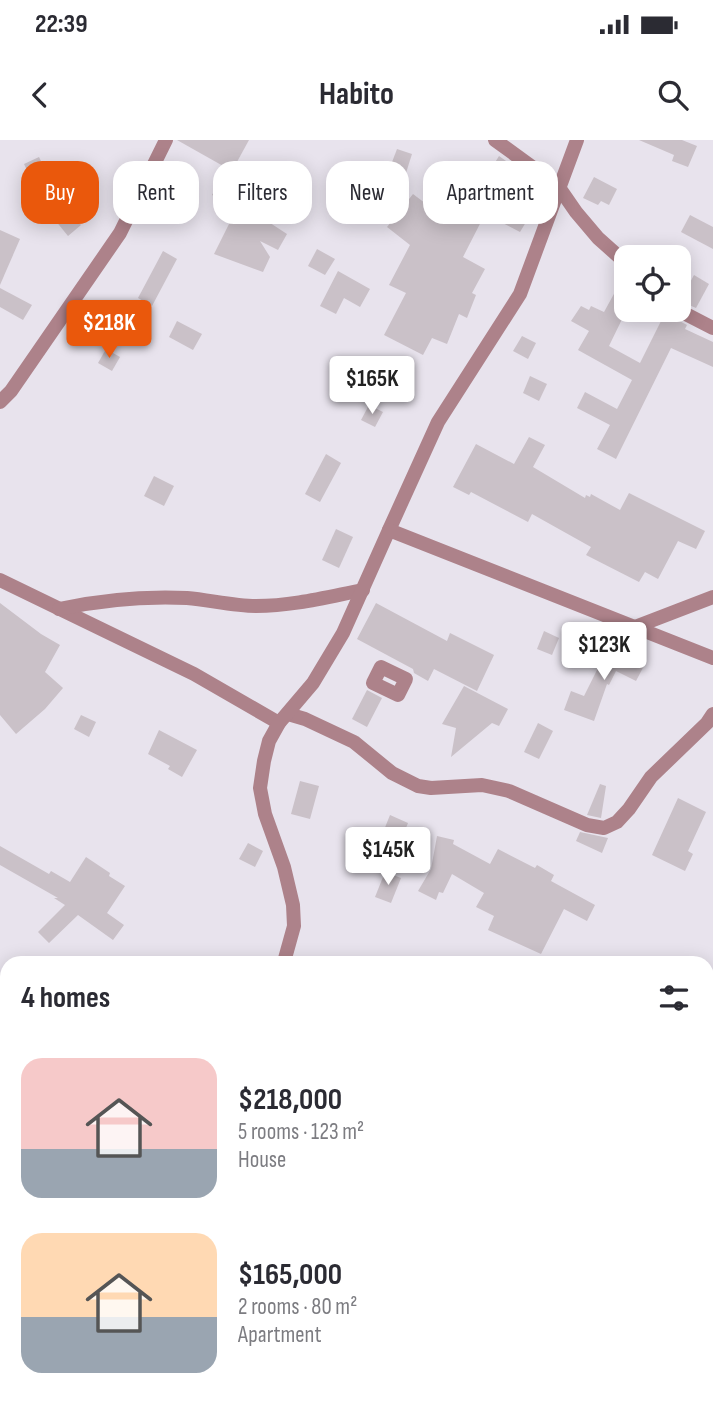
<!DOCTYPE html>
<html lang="en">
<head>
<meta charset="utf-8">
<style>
  :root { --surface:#fff; --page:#f2f2f3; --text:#2b2b33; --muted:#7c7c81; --accent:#ea580c }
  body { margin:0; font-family:"Sofia Sans Condensed",sans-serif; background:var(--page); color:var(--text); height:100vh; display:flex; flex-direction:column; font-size:26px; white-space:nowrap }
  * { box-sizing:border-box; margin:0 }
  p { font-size:23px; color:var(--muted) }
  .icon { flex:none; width:38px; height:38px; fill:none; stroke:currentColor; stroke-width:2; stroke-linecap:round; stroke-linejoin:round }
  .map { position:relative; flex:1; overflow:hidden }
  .panel { position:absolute; left:0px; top:816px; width:714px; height:450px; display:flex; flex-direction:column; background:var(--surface); border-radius:21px 21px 0 0; box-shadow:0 4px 18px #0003 }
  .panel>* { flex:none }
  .top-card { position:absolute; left:21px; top:21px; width:672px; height:63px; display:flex; gap:14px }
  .tools { position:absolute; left:614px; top:105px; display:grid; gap:14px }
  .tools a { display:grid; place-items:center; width:77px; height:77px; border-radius:14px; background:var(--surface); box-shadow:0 4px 18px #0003; font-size:35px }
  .price { position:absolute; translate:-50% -60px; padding:0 16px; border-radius:7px; background:#fff; color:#222; font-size:23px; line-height:46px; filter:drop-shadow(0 2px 4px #0008) }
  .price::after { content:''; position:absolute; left:50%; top:42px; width:21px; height:16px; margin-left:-10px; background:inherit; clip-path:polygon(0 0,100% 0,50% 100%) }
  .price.on { background:var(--accent); color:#fff }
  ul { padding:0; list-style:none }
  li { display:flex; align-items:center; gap:21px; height:175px; padding:0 21px }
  li span { display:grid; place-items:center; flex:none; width:196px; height:140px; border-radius:21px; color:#555 }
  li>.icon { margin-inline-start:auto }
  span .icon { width:84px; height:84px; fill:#fffc; stroke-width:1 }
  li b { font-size:30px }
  h2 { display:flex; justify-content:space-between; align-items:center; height:84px; padding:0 21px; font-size:30px }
  .tag { padding:0 24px; border-radius:21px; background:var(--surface); box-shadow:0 4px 18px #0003; font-size:24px; line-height:63px }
  .tag.on { background:var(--accent); color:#fff }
  .status { display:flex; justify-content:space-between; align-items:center; height:49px; padding:0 35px; background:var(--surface); direction:ltr }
  .status svg { height:19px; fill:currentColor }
  header { display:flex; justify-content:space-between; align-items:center; height:91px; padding:0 21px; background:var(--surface); font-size:32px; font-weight:700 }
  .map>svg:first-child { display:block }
</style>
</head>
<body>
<div class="status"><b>22:39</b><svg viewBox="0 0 49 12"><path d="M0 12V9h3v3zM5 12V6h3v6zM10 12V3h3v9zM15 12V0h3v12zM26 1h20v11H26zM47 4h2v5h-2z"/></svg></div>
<header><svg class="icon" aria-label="back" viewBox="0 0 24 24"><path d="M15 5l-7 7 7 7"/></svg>Habito<svg class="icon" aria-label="search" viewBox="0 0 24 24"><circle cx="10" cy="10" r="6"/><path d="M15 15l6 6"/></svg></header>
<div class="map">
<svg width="713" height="1265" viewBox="0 0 713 1265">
  <rect width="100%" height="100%" fill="#e8e3ed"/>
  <g fill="#cac1c8">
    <polygon points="177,0 249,0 232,31"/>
    <polygon points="639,0 682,0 697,6 688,27 672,21 674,15"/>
    <polygon points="397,9 412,14 405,36 389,30"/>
    <polygon points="499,16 546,49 520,92 485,74 463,117 485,129 472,153 476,155 467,178 459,174 447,204 432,198 423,215 384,195 406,153 389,145 410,105 387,87 413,54 450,82 475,32 486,37"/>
    <polygon points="39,17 49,37 57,21 86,43 68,70 81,85 68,96 55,80 63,73 36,49 24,24"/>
    <polygon points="353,21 370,29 363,45 346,37"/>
    <polygon points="226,30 259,50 248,71 261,77 287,94 278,110 260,101 270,117 263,132 214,114 237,68 212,55"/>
    <polygon points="594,37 617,49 609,65 601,61 598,65 583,58"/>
    <polygon points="690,75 713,87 713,109 681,92"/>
    <polygon points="0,90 20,99 0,145"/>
    <polygon points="317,109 335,119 325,135 308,126"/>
    <polygon points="163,111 177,119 152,166 138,158"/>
    <polygon points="338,131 370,149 360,167 344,158 336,174 320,166"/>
    <polygon points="626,132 626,171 609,206 640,223 662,179 669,182 672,177 687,185 685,189 713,202 713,227 671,208 616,319 597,309 610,285 577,268 585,252 617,269 632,240 578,210 589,191 571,181 581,166 589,170 591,166 604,172"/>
    <polygon points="694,135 709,144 696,168 680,161"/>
    <polygon points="0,148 32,165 23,180 0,167"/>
    <polygon points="177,181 202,194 193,210 169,197"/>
    <polygon points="522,196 536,203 528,219 513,211"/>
    <polygon points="106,209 120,217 112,231 98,223"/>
    <polygon points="530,236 547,244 539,261 523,253"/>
    <polygon points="369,265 383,272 375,287 361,280"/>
    <polygon points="529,297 545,305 533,327 585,358 586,355 590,357 591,354 620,370 629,353 705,391 696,409 678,401 658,439 645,432 639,442 586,415 591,407 532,374 528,382 471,352 469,355 453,347 476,304 514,324"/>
    <polygon points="326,314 341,323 320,362 305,354"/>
    <polygon points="154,336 174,346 164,366 144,356"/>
    <polygon points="336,389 353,397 339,428 322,420"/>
    <polygon points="0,463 41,494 60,505 45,532 63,548 45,569 16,594 0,575"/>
    <polygon points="376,463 447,501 450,493 494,515 477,551 434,529 428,541 414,533 413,529 357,499"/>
    <polygon points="544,491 559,498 552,515 537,509"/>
    <polygon points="610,504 646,522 636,541 616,531 609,545 607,544 594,581 564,570 571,551 584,556"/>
    <polygon points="464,546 508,569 499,586 492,583 451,617 456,588 442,584"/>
    <polygon points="367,550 382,558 367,587 352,579"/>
    <polygon points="81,575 96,582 89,597 74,589"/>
    <polygon points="538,583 553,591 539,619 524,612"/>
    <polygon points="159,590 197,610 182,637 168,629 170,626 148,614"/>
    <polygon points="300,641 319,646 310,679 291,674"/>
    <polygon points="600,644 606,646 601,678 587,675"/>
    <polygon points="678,658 706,672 688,711 693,714 685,731 652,715"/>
    <polygon points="390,675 408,683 402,698 384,690"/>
    <polygon points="580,692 608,698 602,713 576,701"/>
    <polygon points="437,696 454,700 453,704 490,724 498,709 535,728 537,725 554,735 551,741 595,765 587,781 564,769 541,814 488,790 494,776 476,767 484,753 452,734 443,753 439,752 436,760 418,751 431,729"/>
    <polygon points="248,703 263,711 255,727 239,719"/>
    <polygon points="0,706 49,734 51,731 70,742 86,717 110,733 109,736 125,746 107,773 124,785 113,800 78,775 49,803 38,792 65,765 54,758 58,758 0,725"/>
    <polygon points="385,732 401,738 391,763 375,757"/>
  </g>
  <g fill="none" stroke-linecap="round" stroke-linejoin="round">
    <g stroke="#ad828a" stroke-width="14">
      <polyline points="495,0 558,46 576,72 598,98 626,123"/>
      <polyline points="678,170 713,188"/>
      <polyline points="0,262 11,251 120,93 166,0"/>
      <polyline points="389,390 438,282 520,154 577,0"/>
      <polyline points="0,440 194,534 279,583"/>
      <path d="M59,469c42,-9 84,-13 128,-11 23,2 46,8 69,8 37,0 71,-9 107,-16"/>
      <polyline points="635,487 713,457"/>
      <polygon points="381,527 406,539 398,555 373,543"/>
      <polyline points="288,574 305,579 354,602 392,633 418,646 431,648 482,645 509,651 587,685 604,688 617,682 629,669 651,637 707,583 713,574"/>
      <polyline points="284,822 294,786 293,765 284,727 265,674 260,648 264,621 269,601 279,583 313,543 343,493 389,390 713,518"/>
      <polyline points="707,1227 713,1229"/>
      <polyline points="250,1265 252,1258"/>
      <polyline points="533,1265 541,1258"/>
    </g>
  </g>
</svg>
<div class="tools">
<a><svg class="icon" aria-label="locate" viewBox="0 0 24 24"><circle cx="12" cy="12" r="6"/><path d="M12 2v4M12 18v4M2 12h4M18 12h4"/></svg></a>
</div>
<b class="price on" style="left:109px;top:220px">$218K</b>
<b class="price" style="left:372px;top:276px">$165K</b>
<b class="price" style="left:604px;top:542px">$123K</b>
<b class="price" style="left:388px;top:747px">$145K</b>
<div class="top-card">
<a class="tag on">Buy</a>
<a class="tag">Rent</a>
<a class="tag">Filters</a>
<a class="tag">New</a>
<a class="tag">Apartment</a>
</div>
<section class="panel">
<h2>4 homes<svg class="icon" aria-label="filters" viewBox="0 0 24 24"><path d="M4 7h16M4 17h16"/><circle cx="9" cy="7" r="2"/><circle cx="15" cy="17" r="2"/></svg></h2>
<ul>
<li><span style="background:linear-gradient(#f6c9c9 65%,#9aa5b1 0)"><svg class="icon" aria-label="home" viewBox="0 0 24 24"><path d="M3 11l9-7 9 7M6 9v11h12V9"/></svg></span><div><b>$218,000</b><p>5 rooms · 123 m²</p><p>House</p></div></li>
<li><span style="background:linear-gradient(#ffd9b3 60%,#9aa5b1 0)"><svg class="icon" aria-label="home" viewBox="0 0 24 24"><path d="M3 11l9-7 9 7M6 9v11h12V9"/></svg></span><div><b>$165,000</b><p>2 rooms · 80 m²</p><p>Apartment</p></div></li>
</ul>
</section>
</div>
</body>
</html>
